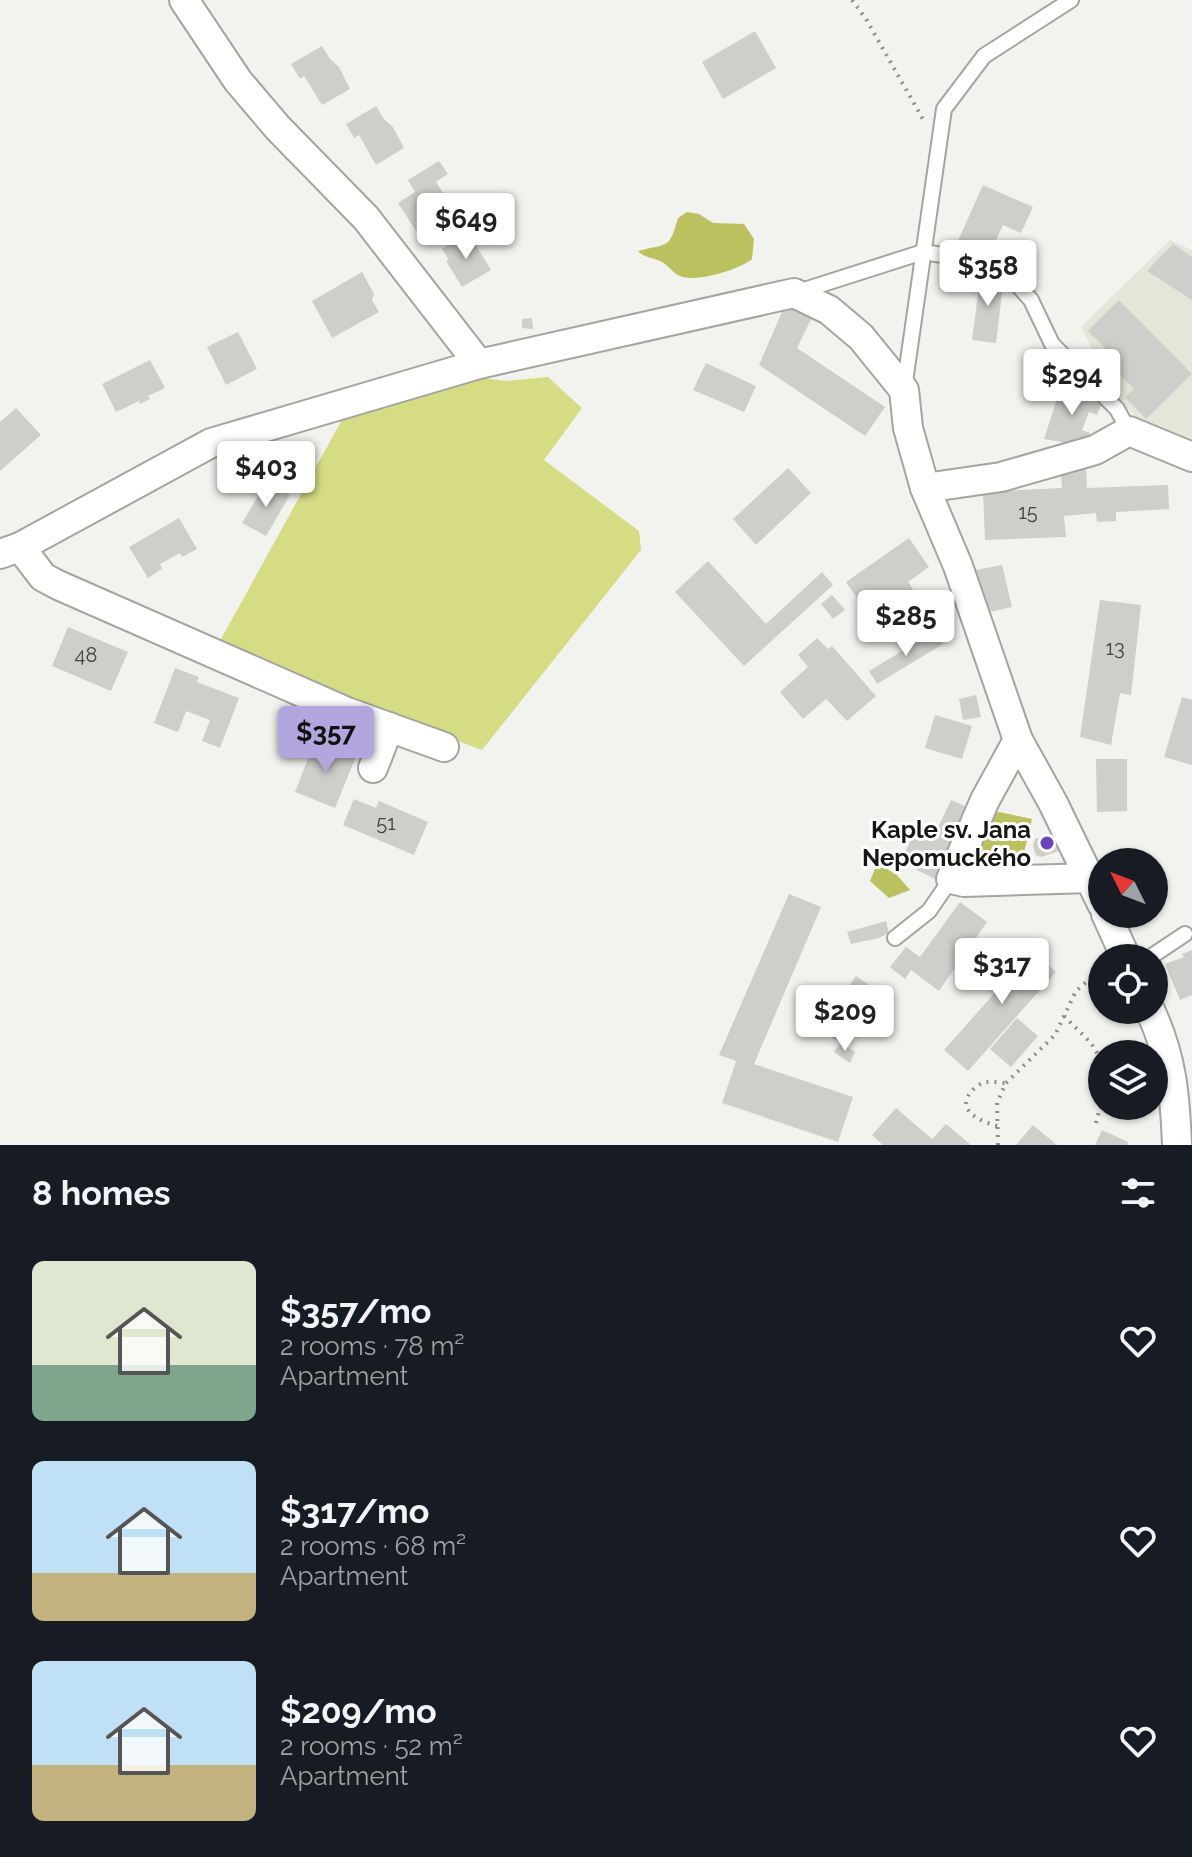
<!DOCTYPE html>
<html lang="en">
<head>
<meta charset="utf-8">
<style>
  :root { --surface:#171b24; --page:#20242c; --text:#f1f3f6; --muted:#9ea1a6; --accent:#b3a5dd }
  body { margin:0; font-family:Raleway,sans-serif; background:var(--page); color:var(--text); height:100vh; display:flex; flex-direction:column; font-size:30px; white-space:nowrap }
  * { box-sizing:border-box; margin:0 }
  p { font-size:26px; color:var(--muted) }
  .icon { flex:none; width:44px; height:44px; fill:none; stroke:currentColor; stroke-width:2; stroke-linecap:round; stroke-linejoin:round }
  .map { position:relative; height:1145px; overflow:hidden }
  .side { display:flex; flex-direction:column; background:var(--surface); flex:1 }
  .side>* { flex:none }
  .needle { width:52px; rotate:312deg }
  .tools { position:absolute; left:1088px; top:848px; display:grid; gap:16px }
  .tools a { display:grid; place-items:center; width:80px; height:80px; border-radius:50%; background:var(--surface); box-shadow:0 2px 6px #0004; font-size:40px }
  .price { position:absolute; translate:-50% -68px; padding:0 18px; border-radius:8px; background:#fff; color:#222; font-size:26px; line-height:52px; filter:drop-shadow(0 2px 4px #0008) }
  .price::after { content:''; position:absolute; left:50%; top:48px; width:24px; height:18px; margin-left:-12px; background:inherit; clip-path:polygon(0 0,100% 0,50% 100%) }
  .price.selected { background:var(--accent); color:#111 }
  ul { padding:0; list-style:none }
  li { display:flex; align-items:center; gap:24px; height:200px; padding:0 32px }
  li span { display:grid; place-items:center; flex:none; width:224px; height:160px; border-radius:12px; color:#555 }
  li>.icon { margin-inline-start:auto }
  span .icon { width:96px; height:96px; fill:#fffc; stroke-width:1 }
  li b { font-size:34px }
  h2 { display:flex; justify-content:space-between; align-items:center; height:96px; padding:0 32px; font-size:34px }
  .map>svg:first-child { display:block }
</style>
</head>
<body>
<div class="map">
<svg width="1192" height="1145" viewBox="0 0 1192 1145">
  <rect width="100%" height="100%" fill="#f2f2ee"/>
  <polygon fill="#e5e6da" points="1170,240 1192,250 1192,444 1141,422 1118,399 1081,327"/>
  <polygon fill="#d6dc84" points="548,377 582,408 544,460 639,531 641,550 482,750 215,650 343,418 484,378 506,381"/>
  <g fill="#bcc15f">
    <path d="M687,212l12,2 14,9 31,1 10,15 -2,20c-13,11 -57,24 -72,17 -8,-3 -12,-12 -20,-15 -9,-4 -15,-3 -22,-10 30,-8 31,-1 40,-33z"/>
    <path d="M999,812l33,7 -8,34 1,7c-15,11 -33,10 -49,2l16,-48z"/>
    <polygon points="877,864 896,874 910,890 889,898 870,881"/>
  </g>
  <g fill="#cecfca">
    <polygon points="755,31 776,68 723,99 702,62"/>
    <polygon points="322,46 330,59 339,67 350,89 322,105 304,76 300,79 291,64"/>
    <polygon points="376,106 384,119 393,127 404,148 376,165 359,135 354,138 346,124"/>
    <polygon points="439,161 448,174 436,182 453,208 416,231 398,203 415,192 408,180"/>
    <polygon points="983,185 1033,207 1021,233 1003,225 988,258 956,245"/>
    <polygon points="463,236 470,247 475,244 491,270 462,287 446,261 449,260 442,249"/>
    <polygon points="1173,244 1192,257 1192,300 1147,271"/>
    <polygon points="362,272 374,294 372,300 379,312 332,338 312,301"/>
    <polygon points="981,272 1004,276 996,343 972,340"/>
    <polygon points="1119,300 1192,374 1146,419 1125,397 1134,389 1099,355 1106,349 1088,331"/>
    <polygon points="785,305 813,315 797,348 885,407 865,436 759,365"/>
    <polygon points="532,318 533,329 522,328 522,319"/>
    <polygon points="238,332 257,369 226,385 207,347"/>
    <polygon points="150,360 165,388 148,396 150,399 140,404 139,401 116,412 102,384"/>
    <polygon points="706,363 756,386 744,412 693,390"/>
    <polygon points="1061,386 1103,400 1097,415 1089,412 1082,430 1090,433 1085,446 1044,439"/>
    <polygon points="16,408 41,435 0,471 0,422"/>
    <polygon points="1086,466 1087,488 1168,485 1169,509 1116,512 1116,521 1097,522 1096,513 1064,516 1066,537 985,540 983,492 1062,488 1060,467"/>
    <polygon points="788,468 811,493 756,545 733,519"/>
    <polygon points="266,483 290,495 266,536 242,523"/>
    <polygon points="179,518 197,549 182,557 180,553 160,564 162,569 148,578 129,547"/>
    <polygon points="909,538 929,567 908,582 913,589 903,596 898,589 866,611 846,582"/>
    <polygon points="708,561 766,624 822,572 833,585 744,666 675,592"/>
    <polygon points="1002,565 1012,607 989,612 976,570"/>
    <polygon points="832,595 845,610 833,619 821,604"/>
    <polygon points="1100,600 1141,605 1131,695 1120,693 1111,745 1080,737"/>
    <polygon points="68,627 128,652 111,691 52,666"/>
    <polygon points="935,631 943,644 877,684 869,671"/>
    <polygon points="817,638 828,649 832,646 876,696 847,721 826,699 803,719 780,692 808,667 798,655"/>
    <polygon points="175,668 199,677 197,682 239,698 220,748 202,741 210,720 186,711 178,732 154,723"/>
    <polygon points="976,695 981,717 963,720 959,699"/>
    <polygon points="1182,697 1192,700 1192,765 1164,757"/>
    <polygon points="935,715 972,726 962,759 925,748"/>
    <polygon points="325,741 357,754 335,808 295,792 313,746 322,749"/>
    <polygon points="1096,759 1127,759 1127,811 1097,812"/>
    <polygon points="354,799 376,808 379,801 428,822 414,855 343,825"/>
    <polygon points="951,800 969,808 937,880 901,862 917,825 935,834"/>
    <polygon points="1055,832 1062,850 1041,857 1036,855 1033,846 1035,839"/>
    <polygon points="789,894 821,907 754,1064 853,1097 838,1142 722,1103 736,1061 719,1055"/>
    <polygon points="960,902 987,922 939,991 911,970 905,979 890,967 906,947 920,957"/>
    <polygon points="886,921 889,933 879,938 851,944 847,932"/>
    <polygon points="1021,940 1056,972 968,1071 944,1050 1016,969 1004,959"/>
    <polygon points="1192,950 1192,995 1180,1000 1165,964 1184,957 1182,954"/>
    <polygon points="856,976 868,984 845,1020 853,1025 841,1043 817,1027 829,1009 832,1011"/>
    <polygon points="1017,1018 1038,1036 1011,1067 990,1049"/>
    <polygon points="841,1043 855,1052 850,1063 834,1052"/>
    <polygon points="896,1108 932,1139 946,1124 971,1145 883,1145 872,1135"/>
    <polygon points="1033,1125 1057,1145 1016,1145"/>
    <polygon points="1102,1130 1128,1142 1127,1145 1095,1145"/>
  </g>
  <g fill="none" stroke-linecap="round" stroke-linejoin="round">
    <g stroke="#a4a5a1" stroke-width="18">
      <g id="lane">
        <polyline points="798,292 923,252 968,259 1003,269 1031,300 1052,344 1117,409 1129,431"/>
        <polyline points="904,389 944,109 984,56 1071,0"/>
        <polyline points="895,938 929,911 951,879"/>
        <polyline points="1149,958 1185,934"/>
      </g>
    </g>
    <g stroke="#a4a5a1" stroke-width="32">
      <g id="street">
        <polyline points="184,0 238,81 278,128 366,218 479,364"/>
        <polyline points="925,488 1001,477 1095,450 1129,431 1192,457"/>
        <polyline points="20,547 43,577 58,585 347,712 444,747"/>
        <polyline points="0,554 20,547 211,443 479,364 794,293 829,310 861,337 904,390 908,428 925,488 958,566 1018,740 1053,803 1102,904"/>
        <polyline points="1018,740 985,800 951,879 964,882 1091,878"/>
        <polyline points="373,768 389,727"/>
        <polyline points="1106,914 1126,958"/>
        <path d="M1150,1010c22,47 25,85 27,135"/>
      </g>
    </g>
    <g stroke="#8c8c89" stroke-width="4" stroke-dasharray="2 6" stroke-linecap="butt">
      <polyline points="852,0 866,19 924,121"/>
      <polyline points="1064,1016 1091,1043 1102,1061"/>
      <polyline points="1096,1123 1102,1100"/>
      <path d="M997,1126c-14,-4 -41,-14 -27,-33 4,-5 10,-10 16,-11 6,-1 14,1 20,1"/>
      <polyline points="998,1145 997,1103 1006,1083 1055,1035 1076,991 1102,968"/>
    </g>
    <use href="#lane" stroke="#fff" stroke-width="14"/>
    <use href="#street" stroke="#fff" stroke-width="28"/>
  </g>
  <circle fill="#6845be" stroke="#fff" stroke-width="3" cx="1047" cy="843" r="8"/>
  <g text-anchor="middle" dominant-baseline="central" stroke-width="6" stroke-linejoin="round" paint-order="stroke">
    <g font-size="20" fill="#444442">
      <text x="1028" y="512">15</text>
      <text x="1115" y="648">13</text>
      <text x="86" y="655">48</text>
      <text x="386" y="823">51</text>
    </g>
    <g font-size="24" font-weight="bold" fill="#161614" stroke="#fff" text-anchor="end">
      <text x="1031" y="829">Kaple sv. Jana<tspan x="1031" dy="28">Nepomuckého</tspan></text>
    </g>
  </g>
</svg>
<div class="tools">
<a><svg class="needle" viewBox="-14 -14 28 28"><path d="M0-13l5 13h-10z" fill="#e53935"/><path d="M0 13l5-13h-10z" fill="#9ea1a6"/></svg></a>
<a><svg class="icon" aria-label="locate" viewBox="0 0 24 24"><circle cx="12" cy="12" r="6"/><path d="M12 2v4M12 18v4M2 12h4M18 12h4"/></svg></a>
<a><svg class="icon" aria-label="layers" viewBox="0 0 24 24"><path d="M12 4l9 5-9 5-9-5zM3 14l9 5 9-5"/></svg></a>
</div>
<b class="price" style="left:466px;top:261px">$649</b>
<b class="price" style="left:988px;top:308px">$358</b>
<b class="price" style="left:1072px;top:417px">$294</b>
<b class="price" style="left:266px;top:509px">$403</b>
<b class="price" style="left:906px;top:658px">$285</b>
<b class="price selected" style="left:326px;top:774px">$357</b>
<b class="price" style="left:1002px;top:1006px">$317</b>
<b class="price" style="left:845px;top:1053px">$209</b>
</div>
<section class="side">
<h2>8 homes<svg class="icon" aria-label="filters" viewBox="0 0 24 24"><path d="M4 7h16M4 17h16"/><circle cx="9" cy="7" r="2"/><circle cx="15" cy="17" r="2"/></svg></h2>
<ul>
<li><span style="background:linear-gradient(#dfe7d0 65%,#7fa58c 0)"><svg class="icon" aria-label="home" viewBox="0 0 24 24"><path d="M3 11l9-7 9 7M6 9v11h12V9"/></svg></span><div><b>$357/mo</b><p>2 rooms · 78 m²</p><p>Apartment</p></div><svg class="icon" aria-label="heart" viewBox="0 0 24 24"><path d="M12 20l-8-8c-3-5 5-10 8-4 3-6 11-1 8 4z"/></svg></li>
<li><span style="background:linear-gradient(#bfe0f5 70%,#c2b280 0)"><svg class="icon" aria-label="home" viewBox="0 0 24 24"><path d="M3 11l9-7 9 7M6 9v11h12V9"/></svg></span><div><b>$317/mo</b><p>2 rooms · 68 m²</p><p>Apartment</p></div><svg class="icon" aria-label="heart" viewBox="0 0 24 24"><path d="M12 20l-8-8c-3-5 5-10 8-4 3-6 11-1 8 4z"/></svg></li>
<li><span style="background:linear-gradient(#bfe0f5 65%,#c2b280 0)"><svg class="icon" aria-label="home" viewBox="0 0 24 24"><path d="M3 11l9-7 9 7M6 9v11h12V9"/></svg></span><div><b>$209/mo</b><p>2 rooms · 52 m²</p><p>Apartment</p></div><svg class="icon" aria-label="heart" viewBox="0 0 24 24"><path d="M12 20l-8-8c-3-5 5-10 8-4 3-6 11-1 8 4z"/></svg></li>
</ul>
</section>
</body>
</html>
